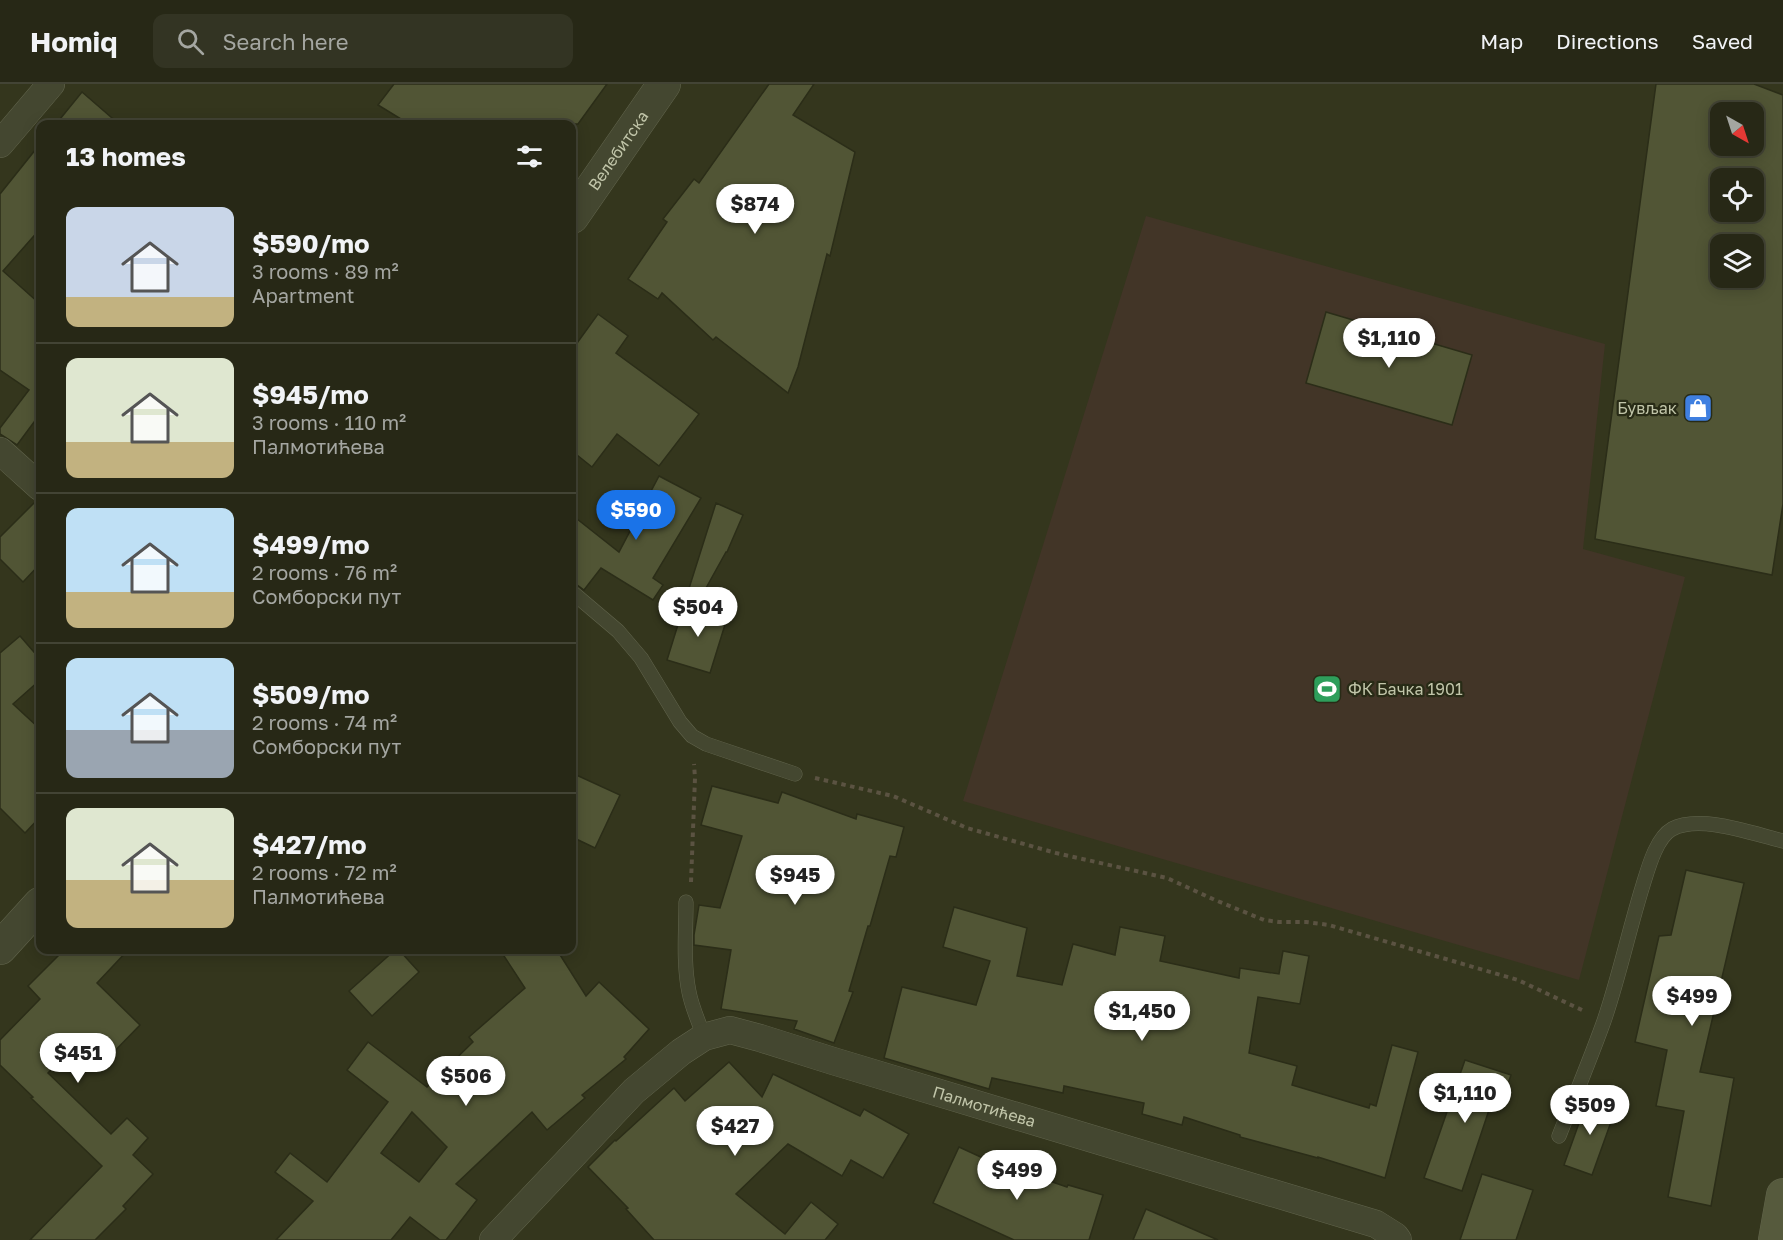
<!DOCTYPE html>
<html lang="en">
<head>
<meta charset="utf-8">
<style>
  :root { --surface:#272816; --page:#333423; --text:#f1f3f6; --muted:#a4a6a1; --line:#434435; --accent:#1a73e8 }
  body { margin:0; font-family:"Golos Text",sans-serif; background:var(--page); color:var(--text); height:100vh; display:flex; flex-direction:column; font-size:22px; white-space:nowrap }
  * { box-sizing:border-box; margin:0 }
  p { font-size:20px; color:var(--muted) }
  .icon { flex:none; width:33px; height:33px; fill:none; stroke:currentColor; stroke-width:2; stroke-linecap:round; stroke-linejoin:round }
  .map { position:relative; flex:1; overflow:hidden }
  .panel { position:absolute; left:36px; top:36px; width:540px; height:834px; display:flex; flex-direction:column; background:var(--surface); border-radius:12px; box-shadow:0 3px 15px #0003,0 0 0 2px var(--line) }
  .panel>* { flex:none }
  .needle { width:39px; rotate:141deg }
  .controls { position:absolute; left:1710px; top:18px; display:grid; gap:12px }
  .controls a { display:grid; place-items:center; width:54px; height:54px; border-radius:12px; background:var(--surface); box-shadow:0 3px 15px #0003,0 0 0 2px var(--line); font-size:30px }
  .price { position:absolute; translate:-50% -51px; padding:0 14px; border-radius:21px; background:#fff; color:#222; font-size:20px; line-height:39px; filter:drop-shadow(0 2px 3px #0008) }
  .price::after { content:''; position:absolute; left:50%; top:36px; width:18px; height:14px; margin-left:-9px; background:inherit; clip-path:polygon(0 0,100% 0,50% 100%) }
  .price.selected { background:var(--accent); color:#fff }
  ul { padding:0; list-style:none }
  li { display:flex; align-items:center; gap:18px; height:150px; padding:0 30px }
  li+li { border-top:2px solid var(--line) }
  li span { display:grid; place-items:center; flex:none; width:168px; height:120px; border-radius:12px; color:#555 }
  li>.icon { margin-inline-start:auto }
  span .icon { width:72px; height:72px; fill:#fffc; stroke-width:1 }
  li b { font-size:26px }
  h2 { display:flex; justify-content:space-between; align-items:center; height:72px; padding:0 30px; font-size:26px }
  header { display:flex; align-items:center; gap:36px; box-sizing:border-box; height:84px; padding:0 30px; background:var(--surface); border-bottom:2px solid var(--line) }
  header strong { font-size:28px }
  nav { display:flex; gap:33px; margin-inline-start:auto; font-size:21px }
  .search { width:420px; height:54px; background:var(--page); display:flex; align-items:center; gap:15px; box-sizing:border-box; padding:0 21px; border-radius:12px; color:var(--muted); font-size:22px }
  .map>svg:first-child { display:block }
</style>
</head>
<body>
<header>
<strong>Homiq</strong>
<div class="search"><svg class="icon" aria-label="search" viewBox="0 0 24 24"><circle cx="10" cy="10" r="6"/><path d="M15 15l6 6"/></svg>Search here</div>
<nav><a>Map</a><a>Directions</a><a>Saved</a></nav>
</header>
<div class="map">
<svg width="1783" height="1156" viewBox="0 0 1783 1156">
  <rect width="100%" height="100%" fill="#34361d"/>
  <polygon fill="#423527" points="1146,132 1605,260 1583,465 1685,493 1579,896 963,717"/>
  <g fill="#515535" stroke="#2b2d18" stroke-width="1.5" fill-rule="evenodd">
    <polygon points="394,0 607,0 578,40 409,40 378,21"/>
    <polygon points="769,0 814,0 793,31 855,68 830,172 827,170 798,283 788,309 716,253 713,256 662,209 658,215 628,195 667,138 663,135 694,95 699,99"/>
    <path d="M1656,0h98l29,11v409l-11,71 -177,-36zM1720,28h34v34h-34zM1720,94h34v34h-34zM1720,160h34v34h-34z"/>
    <polygon points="82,8 119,40 120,40 56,40"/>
    <polygon points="40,60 40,145 3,187 40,220 40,330 17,361 0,350 0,344 29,306 0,286 0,110"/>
    <polygon points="1326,228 1472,271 1452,341 1306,299"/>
    <polygon points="598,230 628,252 616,269 699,330 659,382 617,350 592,383 572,367 572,266"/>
    <polygon points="659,392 701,414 653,494 663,501 653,516 601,484 584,506 577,501 572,499 572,431 619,468"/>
    <polygon points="35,418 40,418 40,480 23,498 0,475 0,453"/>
    <polygon points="716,419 743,431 727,468 726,468 696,522 685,517"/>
    <polygon points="685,518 728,531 710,589 667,576"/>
    <polygon points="20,552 40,575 40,596 13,620 40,645 40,733 25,749 0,724 0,569"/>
    <polygon points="572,689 620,711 595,764 572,753"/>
    <polygon points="712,702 778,719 782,708 856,735 857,730 904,743 896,773 890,772 870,842 868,842 849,907 853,908 834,959 794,945 797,937 721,925 731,866 694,861 694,851 699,821 720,824 742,752 701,741"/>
    <polygon points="1686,786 1744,799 1700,988 1734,994 1711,1122 1668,1113 1684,1027 1656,1022 1667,966 1635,958 1659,852 1671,851"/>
    <polygon points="954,823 1027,844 1017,892 1062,901 1073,860 1115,871 1120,843 1165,852 1160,877 1239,894 1240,884 1279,890 1283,867 1309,872 1300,920 1258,913 1249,969 1297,982 1292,1001 1369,1024 1370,1020 1376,1022 1392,961 1418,968 1385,1094 1318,1073 1318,1074 1240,1053 1240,1051 1184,1033 1182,1041 1142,1030 1144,1019 1064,1002 1063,1009 992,994 989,1005 884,974 902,903 976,921 990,877 943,863"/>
    <polygon points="64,866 128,866 97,899 140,941 104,978 81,955 48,989 111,1050 127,1034 148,1054 133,1071 153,1090 123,1122 126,1125 95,1156 30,1156 102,1082 31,1014 33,1013 0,981 0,956 40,915 28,902"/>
    <polygon points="395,866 399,866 419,888 372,932 349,907"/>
    <path d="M500,866h57l29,46 13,-14 50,47 -25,28 2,2 -44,36 3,3 -38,32 -15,-18 -76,72 21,16 -31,40h-6l-30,-23 -19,23h-115l37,-39 -38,-29 15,-19 37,29 61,-80 -41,-32 21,-28 59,45 46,-45 -4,-5 56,-49zM412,1028l35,35 -28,35 -38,-29z"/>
    <polygon points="1465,976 1511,991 1501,1020 1492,1017 1462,1107 1424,1094"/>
    <polygon points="729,978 762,1013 773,990 860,1032 864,1025 909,1050 883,1094 851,1076 842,1092 788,1060 736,1110 785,1150 811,1118 838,1140 825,1156 654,1156 626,1125 628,1124 588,1083 615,1056 616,1057 674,1004 685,1017"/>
    <polygon points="1588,1014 1616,1024 1592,1091 1564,1081"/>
    <polygon points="959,1063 1011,1087 1012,1084 1067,1103 1068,1101 1103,1111 1089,1156 1014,1156 933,1119"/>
    <polygon points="1482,1090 1533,1106 1516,1156 1460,1156"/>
    <polygon points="1146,1125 1218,1156 1133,1156"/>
  </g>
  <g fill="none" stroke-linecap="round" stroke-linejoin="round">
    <g stroke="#62654d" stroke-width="15">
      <g id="service">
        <polyline points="572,508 618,547 641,574 680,638 692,652 706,660 795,690"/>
        <path d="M686,818c0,29 -3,61 3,90 3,16 10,30 15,45"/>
        <path d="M1559,1052c15,-38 31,-76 45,-115 15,-44 25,-91 39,-136 5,-16 13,-47 29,-56 29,-15 81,5 111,12"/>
      </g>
    </g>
    <g stroke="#62654d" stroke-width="28">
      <g id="minor">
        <polyline points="0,60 51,0"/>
        <polyline points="0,367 40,403"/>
        <path id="s1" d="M493,1156l141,-149 47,-39 23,-15 26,-7 30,8 73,23 543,163 19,12 3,4"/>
      </g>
    </g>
    <g stroke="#62654d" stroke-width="34">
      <g id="tertiary">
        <path id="s2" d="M572,133l92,-133"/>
        <polyline points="0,864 40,820"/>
      </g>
    </g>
    <g stroke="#62654d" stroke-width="34">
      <polyline id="secondary" points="1775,1156 1783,1111"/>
    </g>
    <g stroke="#5b5342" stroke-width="4" stroke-dasharray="4.5 4.5" stroke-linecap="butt">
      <polyline points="815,694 893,712 967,744 1056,769 1167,794 1215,816 1264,836 1279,838 1306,838 1329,841 1518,896 1584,927"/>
      <polyline points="691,798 695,694 694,680"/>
    </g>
    <use href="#service" stroke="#444730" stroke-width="14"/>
    <use href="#minor" stroke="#444730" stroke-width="27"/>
    <use href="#tertiary" stroke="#444730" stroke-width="33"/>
    <use href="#secondary" stroke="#565a3d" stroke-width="33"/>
  </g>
  <defs>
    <g id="shop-square" transform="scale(1.5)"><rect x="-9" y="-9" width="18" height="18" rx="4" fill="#3f7fe0" stroke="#282b16"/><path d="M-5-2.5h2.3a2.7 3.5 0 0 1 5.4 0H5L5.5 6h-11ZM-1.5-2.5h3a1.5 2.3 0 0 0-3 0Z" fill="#fff"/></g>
    <g id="stadium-square" transform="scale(1.5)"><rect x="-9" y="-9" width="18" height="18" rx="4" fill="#2e9e5b" stroke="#282b16"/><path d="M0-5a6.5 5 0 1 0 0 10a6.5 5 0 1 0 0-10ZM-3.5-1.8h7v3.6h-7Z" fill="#fff"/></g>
  </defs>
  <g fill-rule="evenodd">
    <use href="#shop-square" x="1698" y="324"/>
    <use href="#stadium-square" x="1327" y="605"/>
  </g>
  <g text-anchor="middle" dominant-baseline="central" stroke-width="4.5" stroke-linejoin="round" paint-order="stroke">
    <g font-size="16" fill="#c1c5a9" stroke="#282b16">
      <text stroke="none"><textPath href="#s2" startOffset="81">Велебитска</textPath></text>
      <text stroke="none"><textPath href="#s1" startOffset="586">Палмотићева</textPath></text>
    </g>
    <g font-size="16" fill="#c1c5a9" stroke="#282b16" text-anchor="end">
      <text x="1677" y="324">Бувљак</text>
      <text x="1348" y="605" text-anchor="start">ФК Бачка 1901</text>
    </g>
  </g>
</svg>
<div class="controls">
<a><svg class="needle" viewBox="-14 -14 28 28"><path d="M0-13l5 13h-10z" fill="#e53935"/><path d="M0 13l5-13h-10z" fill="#a4a6a1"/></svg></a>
<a><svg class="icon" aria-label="locate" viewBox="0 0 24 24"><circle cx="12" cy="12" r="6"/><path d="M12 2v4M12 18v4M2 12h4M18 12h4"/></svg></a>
<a><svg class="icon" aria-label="layers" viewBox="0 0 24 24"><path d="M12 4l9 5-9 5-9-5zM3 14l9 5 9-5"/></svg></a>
</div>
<b class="price" style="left:755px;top:151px">$874</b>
<b class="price" style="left:1389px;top:285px">$1,110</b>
<b class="price selected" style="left:636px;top:457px">$590</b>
<b class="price" style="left:698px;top:554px">$504</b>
<b class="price" style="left:795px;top:822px">$945</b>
<b class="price" style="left:1692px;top:943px">$499</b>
<b class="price" style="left:1142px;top:958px">$1,450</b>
<b class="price" style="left:78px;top:1000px">$451</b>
<b class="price" style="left:466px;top:1023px">$506</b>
<b class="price" style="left:1465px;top:1040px">$1,110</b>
<b class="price" style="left:1590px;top:1052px">$509</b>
<b class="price" style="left:735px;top:1073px">$427</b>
<b class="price" style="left:1017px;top:1117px">$499</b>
<section class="panel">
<h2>13 homes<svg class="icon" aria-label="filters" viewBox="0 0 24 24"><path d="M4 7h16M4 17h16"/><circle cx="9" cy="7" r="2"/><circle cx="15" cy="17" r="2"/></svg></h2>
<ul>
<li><span style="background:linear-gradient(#c9d6e8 75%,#c2b280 0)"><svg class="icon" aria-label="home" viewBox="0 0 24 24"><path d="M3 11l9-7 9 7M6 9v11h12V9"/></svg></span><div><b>$590/mo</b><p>3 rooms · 89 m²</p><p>Apartment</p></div></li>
<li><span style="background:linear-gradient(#dfe7d0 70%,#c2b280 0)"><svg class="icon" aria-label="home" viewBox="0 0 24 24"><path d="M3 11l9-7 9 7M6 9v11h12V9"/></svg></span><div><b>$945/mo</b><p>3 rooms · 110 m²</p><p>Палмотићева</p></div></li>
<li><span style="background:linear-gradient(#bfe0f5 70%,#c2b280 0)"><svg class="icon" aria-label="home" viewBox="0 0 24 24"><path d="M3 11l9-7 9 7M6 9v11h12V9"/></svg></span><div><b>$499/mo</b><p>2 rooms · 76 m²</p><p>Сомборски пут</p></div></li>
<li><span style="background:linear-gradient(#bfe0f5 60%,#9aa5b1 0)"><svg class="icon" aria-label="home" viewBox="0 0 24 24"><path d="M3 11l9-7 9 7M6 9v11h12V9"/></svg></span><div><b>$509/mo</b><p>2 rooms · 74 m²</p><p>Сомборски пут</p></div></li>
<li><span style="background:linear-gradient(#dfe7d0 60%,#c2b280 0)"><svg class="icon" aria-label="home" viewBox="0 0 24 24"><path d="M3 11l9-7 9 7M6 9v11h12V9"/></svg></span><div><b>$427/mo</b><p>2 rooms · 72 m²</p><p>Палмотићева</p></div></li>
</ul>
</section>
</div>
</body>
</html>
